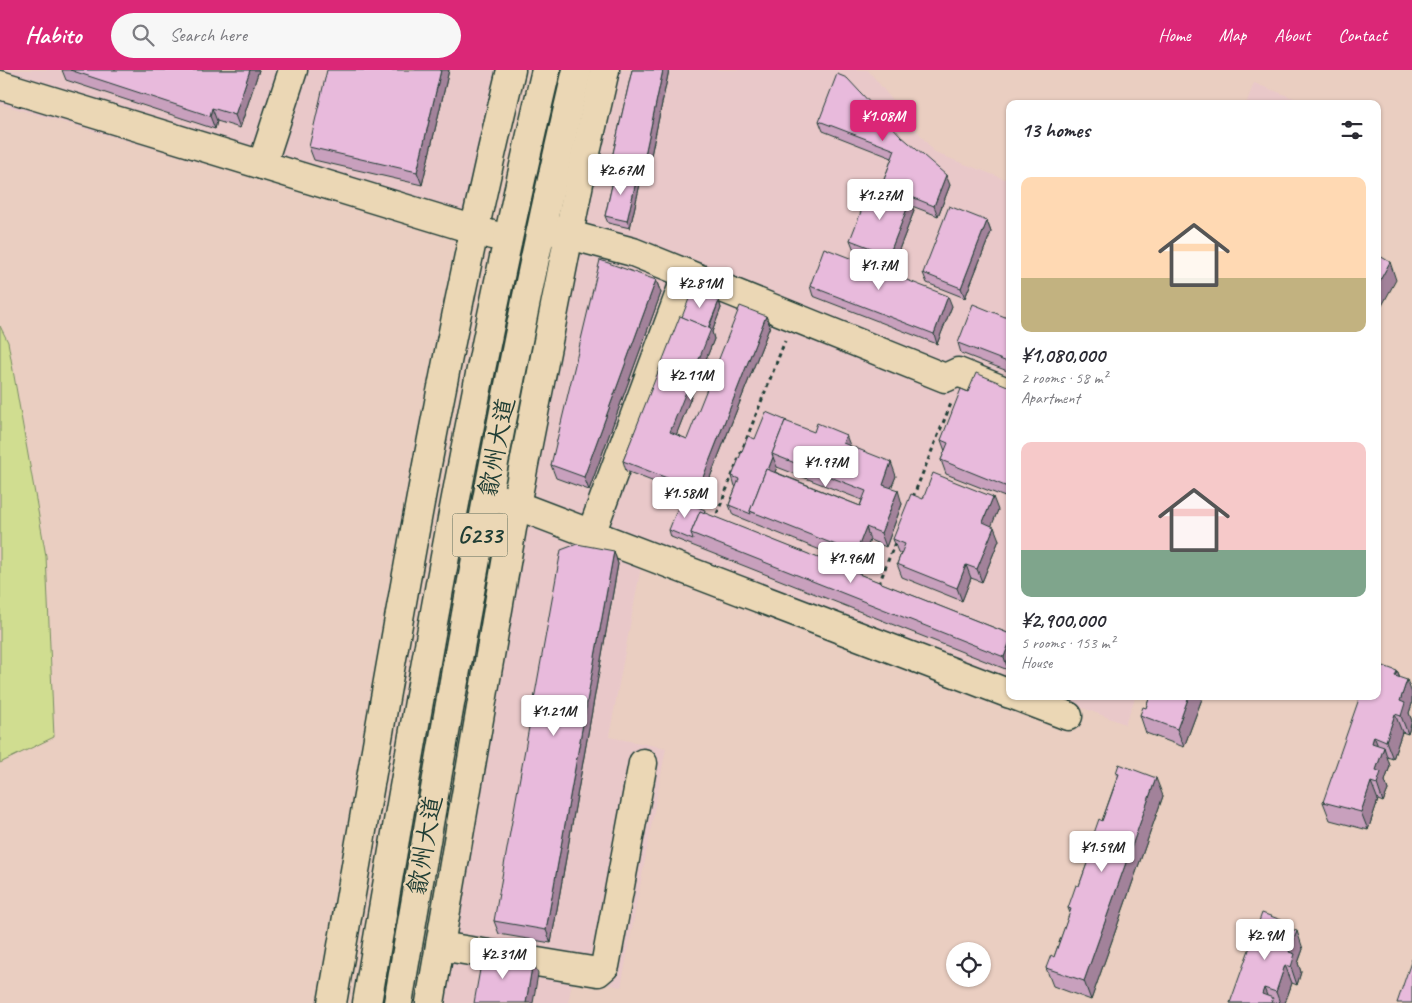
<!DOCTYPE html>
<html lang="en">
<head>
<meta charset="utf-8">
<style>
  :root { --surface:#fff; --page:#f7f7f7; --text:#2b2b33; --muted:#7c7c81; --accent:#db2777 }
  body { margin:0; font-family:Caveat,"LXGW WenKai TC",sans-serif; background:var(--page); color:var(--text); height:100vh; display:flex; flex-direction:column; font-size:19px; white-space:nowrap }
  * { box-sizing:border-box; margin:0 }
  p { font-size:16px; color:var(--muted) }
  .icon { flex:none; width:28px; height:28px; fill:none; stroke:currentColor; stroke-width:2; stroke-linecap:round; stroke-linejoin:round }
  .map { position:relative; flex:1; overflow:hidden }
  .panel { position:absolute; left:1006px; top:30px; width:375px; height:600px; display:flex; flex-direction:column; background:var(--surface); border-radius:10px; box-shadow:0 1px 4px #0004 }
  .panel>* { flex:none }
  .tools { position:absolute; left:946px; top:872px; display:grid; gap:10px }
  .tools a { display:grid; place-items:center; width:45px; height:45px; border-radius:50%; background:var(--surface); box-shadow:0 1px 4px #0004; font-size:25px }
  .price { position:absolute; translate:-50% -42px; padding:0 11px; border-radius:5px; background:#fff; color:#222; font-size:16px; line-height:32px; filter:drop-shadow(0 1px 2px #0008) }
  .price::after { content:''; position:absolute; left:50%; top:30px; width:15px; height:11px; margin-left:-8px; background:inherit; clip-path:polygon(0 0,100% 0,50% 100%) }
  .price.on { background:var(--accent); color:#fff }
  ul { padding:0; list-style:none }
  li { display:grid; align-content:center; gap:10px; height:265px; padding:0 15px }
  li span { display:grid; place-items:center; height:155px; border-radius:10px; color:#555 }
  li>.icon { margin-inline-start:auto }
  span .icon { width:90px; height:90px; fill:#fffc; stroke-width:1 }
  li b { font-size:21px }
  h2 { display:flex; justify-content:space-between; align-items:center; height:60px; padding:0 15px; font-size:21px }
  header { display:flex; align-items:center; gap:30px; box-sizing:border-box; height:70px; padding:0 25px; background:var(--accent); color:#fff }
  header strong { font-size:24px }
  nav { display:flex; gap:28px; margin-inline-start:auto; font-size:18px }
  .search { width:350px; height:45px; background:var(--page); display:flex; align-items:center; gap:12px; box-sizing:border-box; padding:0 18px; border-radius:28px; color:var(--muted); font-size:19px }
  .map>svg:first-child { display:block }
</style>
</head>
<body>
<header>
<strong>Habito</strong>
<div class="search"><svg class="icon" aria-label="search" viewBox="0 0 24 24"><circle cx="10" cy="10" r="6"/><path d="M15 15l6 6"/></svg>Search here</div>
<nav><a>Home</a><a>Map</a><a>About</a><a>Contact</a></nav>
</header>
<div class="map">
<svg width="1412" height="933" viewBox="0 0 1412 933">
  <rect width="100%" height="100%" fill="#eacec1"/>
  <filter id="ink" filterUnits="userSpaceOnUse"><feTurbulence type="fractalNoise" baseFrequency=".02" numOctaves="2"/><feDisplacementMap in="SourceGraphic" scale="10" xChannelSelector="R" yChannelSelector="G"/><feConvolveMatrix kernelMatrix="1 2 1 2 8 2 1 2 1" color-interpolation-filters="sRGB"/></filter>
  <g filter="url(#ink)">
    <g fill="#e9c8c9">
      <polygon points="0,0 500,0 460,168 0,34"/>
      <polygon points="616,0 868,0 935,83 1010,111 1010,611 641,497 609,667 666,678 621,917 573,908 568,933 437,933 520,459"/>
      <polygon points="1254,13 1309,34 1246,34"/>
      <polygon points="1051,626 1136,626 1125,654"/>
    </g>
    <polygon fill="#d0dd90" stroke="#788d62" points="0,256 8,272 46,486 54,667 0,693"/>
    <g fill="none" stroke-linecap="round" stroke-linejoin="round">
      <g stroke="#1f3d34" stroke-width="31">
        <g id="minor">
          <polyline points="0,15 492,165"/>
          <polyline points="262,95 293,0"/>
          <polyline points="551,160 633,182 945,308 958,302 1010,323"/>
          <polyline points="500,429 1010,624"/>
          <polyline points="591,464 687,204"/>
          <polyline points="1016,626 1068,646"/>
          <polyline points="440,876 598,902 605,896 643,693"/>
          <path d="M332,933c55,-312 104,-625 179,-933"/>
          <polyline points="430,933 516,435 579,113 605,0"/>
        </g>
      </g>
      <g stroke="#1f3d34" stroke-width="31">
        <g id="highway">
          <path d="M367,933c53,-312 106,-625 179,-933"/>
          <path d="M398,933c54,-312 106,-625 179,-933"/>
        </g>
      </g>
      <g stroke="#1f3d34" stroke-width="3" stroke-dasharray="4 4" stroke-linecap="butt">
        <polyline points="913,427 952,331"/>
        <polyline points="717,450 715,449 785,271"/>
        <polyline points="879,514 896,470"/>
      </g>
      <use href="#minor" stroke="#ebd7b5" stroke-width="28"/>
      <use href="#highway" stroke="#ebd7b5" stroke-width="28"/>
    </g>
    <g fill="#c8a0bd" stroke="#1f3d34" fill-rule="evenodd">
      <polygon points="62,0 259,0 240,58 217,51 215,59 66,10"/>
      <polygon points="449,0 422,115 314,90 309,77"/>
      <polygon points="632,0 669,0 646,109 637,107 640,114 630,158 608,153 605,146 615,102 611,92"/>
      <polygon points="819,51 901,66 950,115 938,146 912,136 914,141 893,195 854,180 850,170 884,121 882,115 892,88 823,61"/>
      <polygon points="987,151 991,162 965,228 927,213 923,203"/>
      <polygon points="656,210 661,223 589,420 556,408 551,395"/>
      <polygon points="810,216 952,236 937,274 813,226"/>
      <polygon points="719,231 721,238 712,262 714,269 676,365 687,369 766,246 770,256 701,430 626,401 623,391 682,247"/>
      <polygon points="1010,249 1010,302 961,283 958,273"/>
      <polygon points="1010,317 1010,429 946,404 941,390 945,381 941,370 968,322"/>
      <path d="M755,369l95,7 46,30 -5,12 11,16 -16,43 -16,-7 -10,26 -127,-51 -4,-10 7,-18 -1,-1 -3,-10zM777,397l85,33 -2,6 -85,-34z"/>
      <polygon points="923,429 998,440 991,456 999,470 982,512 971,508 962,531 902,507 897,494 901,484 898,482 893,469"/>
      <polygon points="706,444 1010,564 1010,596 1008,600 671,467 669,460"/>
      <polygon points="614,481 618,494 551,873 499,864 494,851"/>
      <polygon points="1397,601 1400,608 1412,623 1412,634 1409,643 1412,651 1408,664 1402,662 1393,689 1387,687 1390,696 1385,711 1388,720 1383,732 1378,730 1368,760 1330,750 1323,732"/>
      <polygon points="1150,626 1203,626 1184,677 1146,663 1140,645 1146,638"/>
      <polygon points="1116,703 1163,726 1091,930 1053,916 1046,898 1054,887 1070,843 1068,838 1079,816 1094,774 1092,769 1102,751 1117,708"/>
      <polygon points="1289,859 1303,879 1298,893 1301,902 1297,915 1292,913 1285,933 1230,933"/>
    </g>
    <g fill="#a2829a" stroke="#1f3d34">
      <polygon points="250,0 259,0 240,58 235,45"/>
      <polygon points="441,0 449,0 422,115 417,102"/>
      <polygon points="663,0 669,0 646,109 642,99"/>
      <polygon points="212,38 217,51 215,59 210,46"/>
      <polygon points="946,105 950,115 938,146 934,136"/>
      <polygon points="637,107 640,114 630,158 627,151"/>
      <polygon points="910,131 914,141 893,195 889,185"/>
      <polygon points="987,151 991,162 965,228 961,218"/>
      <polygon points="1390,192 1396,210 1378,243 1378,214"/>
      <polygon points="656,210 661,223 589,420 584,407"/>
      <polygon points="948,226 952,236 937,274 934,264"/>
      <polygon points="719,231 721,238 712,262 714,269 673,373 670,362"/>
      <polygon points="766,246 770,256 701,430 698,420"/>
      <polygon points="846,365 851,378 843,373"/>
      <polygon points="773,387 777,397 758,444 752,442"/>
      <polygon points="891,392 896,406 887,428 883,415"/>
      <polygon points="898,420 902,434 886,477 881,463"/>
      <polygon points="993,427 998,440 988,465 983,452"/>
      <polygon points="866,457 870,470 860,496 856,483"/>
      <polygon points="994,457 999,470 982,512 977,499"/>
      <polygon points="614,481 618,494 551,873 546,860"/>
      <polygon points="966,495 971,508 962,531 957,518"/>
      <polygon points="1010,571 1010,596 1008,600 1004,587"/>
      <polygon points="1397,601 1404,619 1395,606"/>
      <polygon points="1407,610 1412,623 1412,634 1409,643 1412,651 1408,664 1401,646 1400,631"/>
      <polygon points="1189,626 1203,626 1184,677 1177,659"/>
      <polygon points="1395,644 1402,662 1393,689 1386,671"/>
      <polygon points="1374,666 1381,684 1372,673"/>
      <polygon points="1384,677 1390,696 1385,711 1388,720 1383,732 1377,714 1376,700"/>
      <polygon points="1156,708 1163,726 1091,930 1084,911"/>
      <polygon points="1371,712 1378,730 1368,760 1361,742"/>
      <polygon points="1287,852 1294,870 1285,857"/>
      <polygon points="1297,861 1303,879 1298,893 1301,902 1297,915 1291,897 1289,882"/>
      <polygon points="533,891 538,904 533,933 526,933"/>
      <polygon points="1285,895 1292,913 1285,933 1280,933 1276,922"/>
      <polygon points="1264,918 1270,933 1262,924"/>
    </g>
    <g fill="#e8badc" stroke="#1f3d34">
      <polygon points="70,0 250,0 235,45 212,38 210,46"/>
      <polygon points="327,0 441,0 417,102 309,77"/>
      <polygon points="632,0 663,0 642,99 611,92"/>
      <polygon points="837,4 847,8 901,66 946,105 934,136 882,115 895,80 819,51"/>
      <polygon points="615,102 637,107 627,151 605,146"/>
      <polygon points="871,116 910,131 889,185 850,170"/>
      <polygon points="949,136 987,151 961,218 923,203"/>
      <polygon points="824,178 948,226 934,264 810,216"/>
      <polygon points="1378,185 1390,192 1378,214"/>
      <polygon points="600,190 656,210 584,407 551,395"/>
      <polygon points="692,221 719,231 708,258 682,247"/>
      <polygon points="973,234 1010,249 1010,293 958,273"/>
      <polygon points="740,236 766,246 698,420 623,391 680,246 711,259 670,362 687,369"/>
      <polygon points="976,303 1010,317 1010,418 941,390 948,373 941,370 961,319 968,322"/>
      <polygon points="766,342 787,351 785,351 772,384 773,387 768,400 766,399 750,441 751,444 729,435 739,409 732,406 748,366 755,369"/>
      <polygon points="785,351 814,362 817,353 846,365 843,373 891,392 883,415 898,420 881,463 866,457 856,483 750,441 766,399 860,436 866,421 772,384"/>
      <polygon points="933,403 993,427 983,452 994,457 977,499 966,495 957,518 897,494 905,474 893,469 911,424 923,429"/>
      <polygon points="681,430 705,440 704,443 700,441 691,463 693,470 669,460"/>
      <polygon points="700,441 1010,564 1010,571 1004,587 691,463"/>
      <polygon points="577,474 614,481 546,860 494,851 561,480"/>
      <polygon points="1378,594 1397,601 1395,606 1407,610 1400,631 1405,633 1401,646 1395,644 1386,671 1374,666 1372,673 1384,677 1376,700 1381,702 1377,714 1371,712 1361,742 1323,732 1360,626 1378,626"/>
      <polygon points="1150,626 1189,626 1177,659 1140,645 1143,637 1146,638"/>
      <polygon points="1119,694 1156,708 1084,911 1046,898 1051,885 1054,887 1071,839 1068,838 1076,815 1079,816 1095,771 1092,769 1099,749 1102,751 1119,704 1116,703"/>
      <polygon points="1262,843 1287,852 1285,857 1297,861 1289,882 1295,884 1291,897 1285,895 1276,922 1264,918 1262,924 1273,928 1271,933 1230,933"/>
      <polygon points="483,883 533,891 526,933 474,933"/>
      <polygon points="1412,889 1412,933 1397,933"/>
    </g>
  </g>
  <g text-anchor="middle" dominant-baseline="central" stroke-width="4.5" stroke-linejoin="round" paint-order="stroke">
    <rect fill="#ebd7b5" stroke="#5c6b5b" stroke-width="1" x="452.5" y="443.5" width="55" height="43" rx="4"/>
    <g font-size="24" font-weight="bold" fill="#1f3d34">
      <text x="480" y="465">G233</text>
    </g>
    <g font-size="25" fill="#1f3d34" stroke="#ebd7b5">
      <text transform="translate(497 377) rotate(-79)">歙州大道</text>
      <text transform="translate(425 775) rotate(-80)">歙州大道</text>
    </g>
  </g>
</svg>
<div class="tools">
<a><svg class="icon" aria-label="locate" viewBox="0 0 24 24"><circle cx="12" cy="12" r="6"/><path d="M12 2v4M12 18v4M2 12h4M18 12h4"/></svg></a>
</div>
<b class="price on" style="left:883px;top:72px">¥1.08M</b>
<b class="price" style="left:621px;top:126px">¥2.67M</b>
<b class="price" style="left:880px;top:151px">¥1.27M</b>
<b class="price" style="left:879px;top:221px">¥1.7M</b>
<b class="price" style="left:700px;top:239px">¥2.81M</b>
<b class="price" style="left:691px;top:331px">¥2.11M</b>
<b class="price" style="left:826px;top:418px">¥1.97M</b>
<b class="price" style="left:685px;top:449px">¥1.58M</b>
<b class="price" style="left:851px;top:514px">¥1.96M</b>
<b class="price" style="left:554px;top:667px">¥1.21M</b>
<b class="price" style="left:1102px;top:803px">¥1.59M</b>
<b class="price" style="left:1265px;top:891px">¥2.9M</b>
<b class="price" style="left:503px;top:910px">¥2.31M</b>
<section class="panel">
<h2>13 homes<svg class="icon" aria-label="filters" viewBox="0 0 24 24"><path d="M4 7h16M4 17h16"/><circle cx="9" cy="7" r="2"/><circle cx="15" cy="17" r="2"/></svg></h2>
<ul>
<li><span style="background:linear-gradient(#ffd9b3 65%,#c2b280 0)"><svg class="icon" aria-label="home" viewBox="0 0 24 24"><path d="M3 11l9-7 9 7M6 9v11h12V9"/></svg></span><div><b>¥1,080,000</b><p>2 rooms · 58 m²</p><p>Apartment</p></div></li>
<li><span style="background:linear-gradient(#f6c9c9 70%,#7fa58c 0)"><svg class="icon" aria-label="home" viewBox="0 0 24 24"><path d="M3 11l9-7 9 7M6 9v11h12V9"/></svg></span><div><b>¥2,900,000</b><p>5 rooms · 153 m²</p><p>House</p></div></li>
</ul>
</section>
</div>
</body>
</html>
